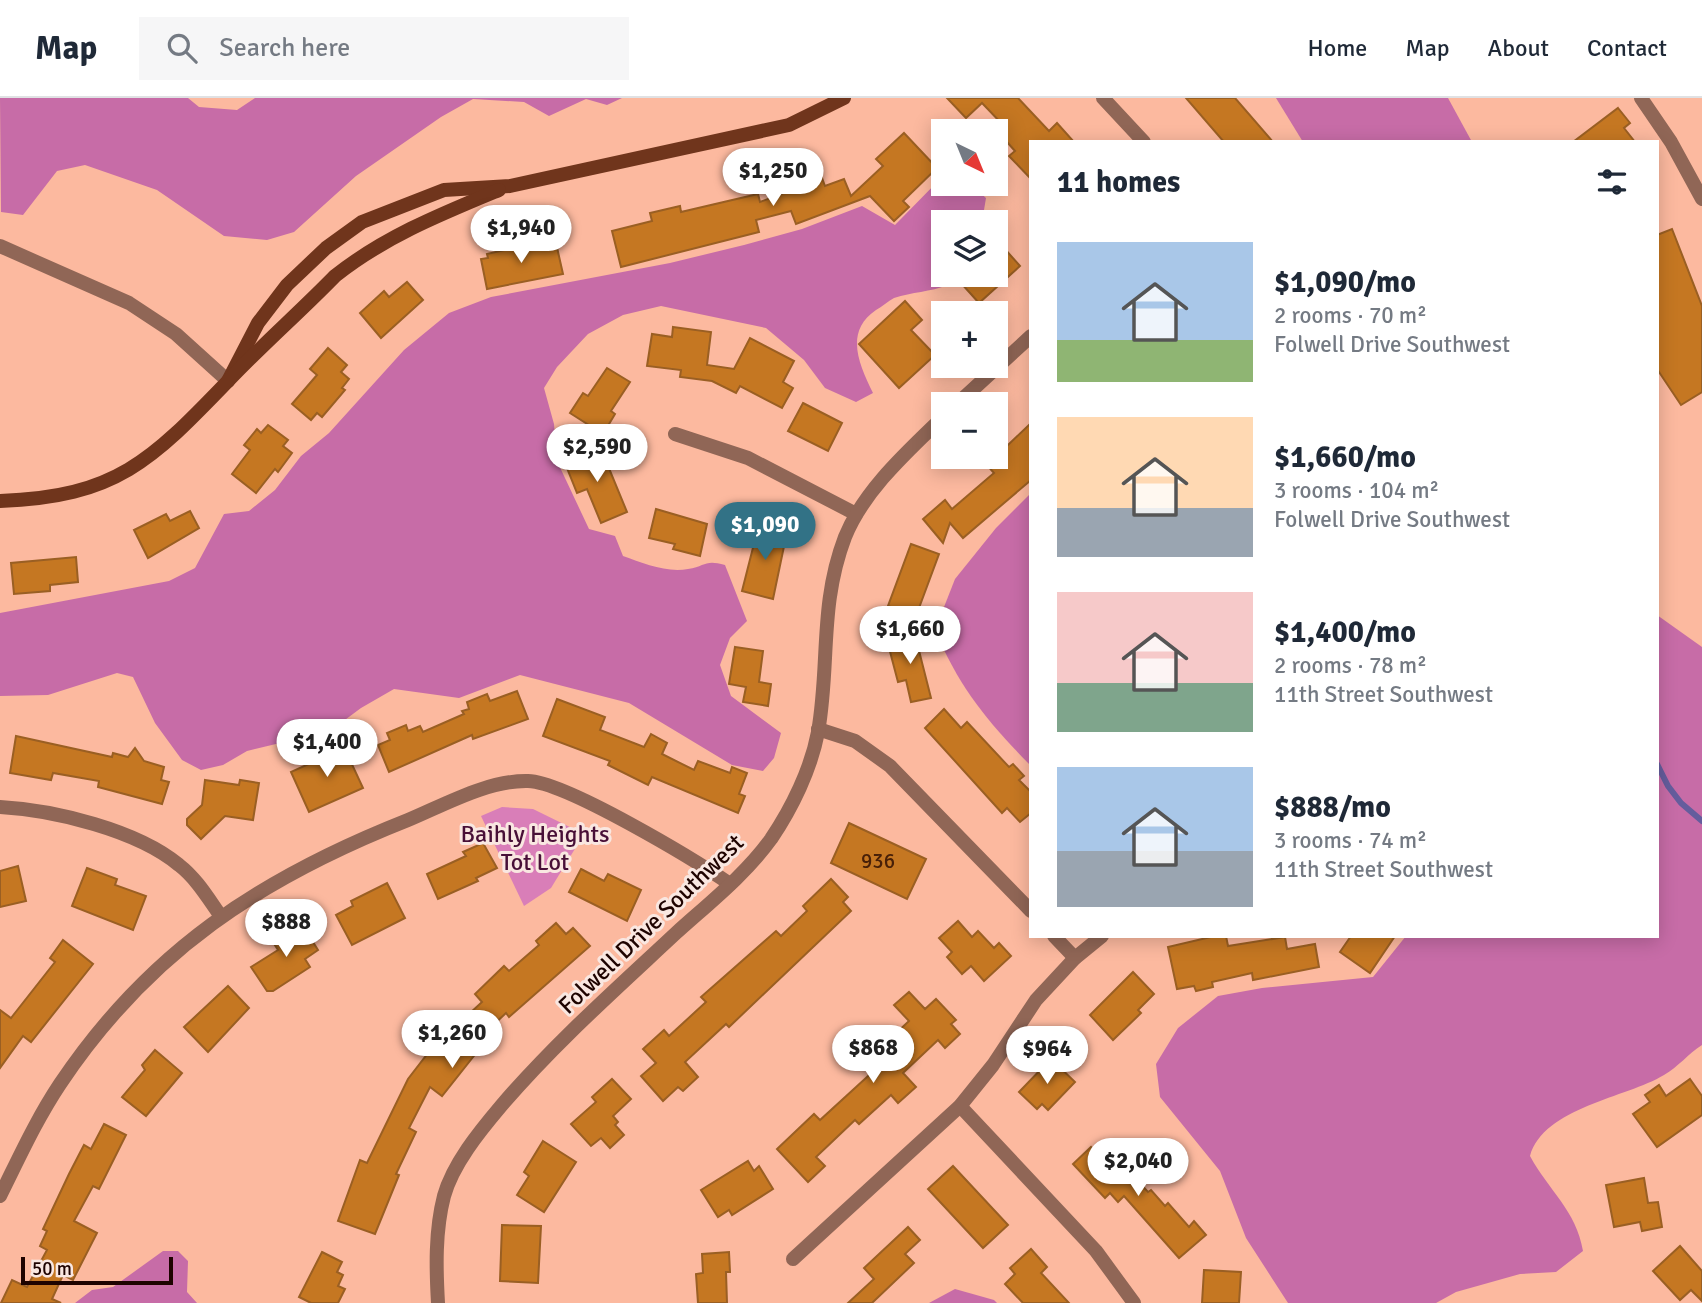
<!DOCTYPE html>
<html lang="en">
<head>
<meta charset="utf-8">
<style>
  :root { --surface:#fff; --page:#f6f6f7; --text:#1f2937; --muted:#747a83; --line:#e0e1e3; --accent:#327286 }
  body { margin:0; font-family:Signika,sans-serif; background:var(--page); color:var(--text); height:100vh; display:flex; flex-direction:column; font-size:26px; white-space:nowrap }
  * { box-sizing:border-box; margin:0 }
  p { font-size:23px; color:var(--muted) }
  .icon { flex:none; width:38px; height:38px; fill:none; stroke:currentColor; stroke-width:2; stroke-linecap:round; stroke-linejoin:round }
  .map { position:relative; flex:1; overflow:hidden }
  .side { position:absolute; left:1029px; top:42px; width:630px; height:798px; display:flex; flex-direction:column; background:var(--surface); border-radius:0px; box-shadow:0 4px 18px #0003 }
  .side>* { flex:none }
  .needle { width:46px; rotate:137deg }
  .tools { position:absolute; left:931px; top:21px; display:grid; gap:14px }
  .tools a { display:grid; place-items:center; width:77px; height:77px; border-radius:0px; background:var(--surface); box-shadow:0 4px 18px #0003; font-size:35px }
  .scale { position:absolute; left:21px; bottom:18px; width:152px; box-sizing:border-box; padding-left:7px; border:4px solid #1e0300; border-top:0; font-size:19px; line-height:24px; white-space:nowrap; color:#1e0300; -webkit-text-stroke:5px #f9e7e1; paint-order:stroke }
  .price { position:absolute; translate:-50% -60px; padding:0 16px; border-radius:24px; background:#fff; color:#222; font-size:23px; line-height:46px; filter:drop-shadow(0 2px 4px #0008) }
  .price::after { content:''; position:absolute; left:50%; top:42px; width:21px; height:16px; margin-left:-10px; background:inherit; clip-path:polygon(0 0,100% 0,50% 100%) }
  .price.current { background:var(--accent); color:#fff }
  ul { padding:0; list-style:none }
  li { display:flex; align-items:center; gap:21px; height:175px; padding:0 28px }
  li span { display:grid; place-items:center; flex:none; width:196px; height:140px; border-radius:0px; color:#555 }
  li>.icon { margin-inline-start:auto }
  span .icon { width:84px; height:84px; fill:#fffc; stroke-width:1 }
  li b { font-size:30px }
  h2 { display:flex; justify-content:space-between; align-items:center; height:84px; padding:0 28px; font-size:30px }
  header { display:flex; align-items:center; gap:42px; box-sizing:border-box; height:98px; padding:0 35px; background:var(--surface); border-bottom:2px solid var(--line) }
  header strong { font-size:33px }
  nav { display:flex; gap:38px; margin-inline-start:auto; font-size:24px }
  .search { width:490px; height:63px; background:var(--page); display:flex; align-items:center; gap:18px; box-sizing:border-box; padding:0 24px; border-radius:0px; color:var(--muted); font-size:26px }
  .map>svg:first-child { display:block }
</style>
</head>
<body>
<header>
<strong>Map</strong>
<div class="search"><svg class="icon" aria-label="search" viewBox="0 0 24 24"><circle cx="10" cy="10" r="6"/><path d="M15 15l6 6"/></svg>Search here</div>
<nav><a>Home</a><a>Map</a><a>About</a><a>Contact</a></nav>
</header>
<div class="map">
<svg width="1702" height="1205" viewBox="0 0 1702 1205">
  <rect width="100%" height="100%" fill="#fcb99f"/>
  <polygon fill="#d97eb8" points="502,709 533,711 584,736 551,790 524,808 481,718"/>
  <g fill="#c76ca7">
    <polygon points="0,0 188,0 199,9 237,12 255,0 622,0 607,7 586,1 549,18 524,4 473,1 441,19 356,78 294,134 267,142 224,138 157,92 85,67 57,73 23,117 1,114"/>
    <polygon points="1276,0 1448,0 1472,44 1303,44"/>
    <path d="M943,78v8h27l16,14 -4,24h-39v53h7l-2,10c-18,7 -36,7 -54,13 -6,3 -12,9 -18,12 -32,22 -17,54 -3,83l-17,9 -31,-14 -21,-28 -38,-32 -105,-22 -38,9 -35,19 -31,33 -13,21 10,36 3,37 32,68 26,7 8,20c20,7 43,17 65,13 18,-3 17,-10 37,-4l22,56 -17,17 -10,27 11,31 50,37 -7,25 -11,13 -31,-6 -103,-62 -109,-28 -61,23 -65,-9 -33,19 -31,23 -83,20 -24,14 -22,5 -19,-10 -27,-37 -22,-46 -16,-4 -69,22 -48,1v-83l169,-32 26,-13 29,-54 25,-3 26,-21 26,-34 28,-23 75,-83 45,-37 42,-16 179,-34 74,-18 58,-16 60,-23 33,19z"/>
    <path d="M1031,395v273c-44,-45 -71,-77 -96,-136l20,-51 41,-51z"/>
    <path d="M1657,517l45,32v398c-14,9 -24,22 -38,30 -38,23 -120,32 -134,81 19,35 46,54 53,95l-27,21 -36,2 -64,18 -20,11h-148l-42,-65 -26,-67 -60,-74 -4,-33 22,-36 40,-32 44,-8 111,-11 33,-41h251z"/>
    <polygon points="163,1153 178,1153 188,1163 187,1194 197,1205 75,1205 92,1192 113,1189"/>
    <polygon points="955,1191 994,1202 997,1205 929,1205"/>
  </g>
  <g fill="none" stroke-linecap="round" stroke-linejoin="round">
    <polyline stroke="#655d9d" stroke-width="6" points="1657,666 1668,688 1681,705 1702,723"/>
  </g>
  <g fill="#c57722" stroke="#9a5f23" stroke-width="2">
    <polygon points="947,0 1018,0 1049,33 1057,25 1074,44 1031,44 1031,81 1009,58 1015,53 998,34 1004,28 982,5 966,20"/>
    <polygon points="1186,0 1235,0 1273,44 1224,44"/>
    <polygon points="1618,10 1630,25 1624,30 1635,44 1573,44"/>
    <polygon points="904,35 937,70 903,103 909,109 894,123 870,98 796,126 791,113 756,122 759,134 621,169 612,133 652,123 650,115 680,108 681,114 758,96 760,104 822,80 825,88 844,81 851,98 883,68 876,61"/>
    <polygon points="1672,131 1702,208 1702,294 1681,307 1657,271 1657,137"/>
    <polygon points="996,141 1020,168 979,205 961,185 970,177 996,177"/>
    <polygon points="539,144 540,149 556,145 563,176 487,191 481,161 488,160 487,156"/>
    <polygon points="407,184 423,202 381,240 360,215 384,193 389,199"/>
    <polygon points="905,203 922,222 911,232 935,257 899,290 859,246"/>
    <polygon points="673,229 711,234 707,267 734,271 750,240 794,263 783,284 793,290 782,310 740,288 736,295 712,283 680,279 681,272 647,268 652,236 672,239"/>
    <polygon points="328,250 347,267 341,274 349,281 342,290 345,292 322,319 317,315 311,322 292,306 317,277 310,271"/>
    <polygon points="607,270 630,284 611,313 615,316 603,336 570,315 583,295 588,298"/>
    <polygon points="803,305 842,325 828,353 788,333"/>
    <polygon points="1031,325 1031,382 963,440 950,425 943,445 923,421 945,402 952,411 994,375 987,367"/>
    <polygon points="268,327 288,342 283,348 292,355 278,374 275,371 256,395 232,376 250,352 244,347 257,331 261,335"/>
    <polygon points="601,351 627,414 601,425 587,391 577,395 565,365"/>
    <polygon points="656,411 707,426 700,458 673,451 675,446 649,440"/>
    <polygon points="190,413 199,430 148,460 134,432 166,416 170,423"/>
    <polygon points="759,426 787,434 773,501 742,493"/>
    <polygon points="911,446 939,456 916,518 888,508"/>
    <polygon points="76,459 78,484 50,487 50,493 14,496 11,465"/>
    <polygon points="914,533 931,600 911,604 906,582 898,584 888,546 896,544 894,538"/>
    <polygon points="735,549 763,553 759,584 771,586 768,608 743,604 746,589 729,586"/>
    <polygon points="517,593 528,621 473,641 472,637 389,674 378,647 390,642 387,635 406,627 408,633 420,628 423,634 464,616 462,613 469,611 467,604 487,596 490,603"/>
    <polygon points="557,601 605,619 600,632 644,649 651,636 667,645 662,656 694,672 698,663 730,675 732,669 747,675 739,696 745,698 738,715 652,679 648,687 608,667 610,663 543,638"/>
    <polygon points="944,611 961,630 967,624 1009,669 1013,666 1024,678 1019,682 1031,694 1031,715 1020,724 1007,710 1002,715 925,630"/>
    <polygon points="16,638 112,659 113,655 128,659 135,650 144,663 164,669 161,682 169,684 162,706 98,689 99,683 53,675 51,682 10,675"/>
    <polygon points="342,645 363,690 309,714 291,674 324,659 322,654"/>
    <polygon points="205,682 239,687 240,682 259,685 253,722 225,718 201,741 187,727 187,721 202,707"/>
    <polygon points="849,725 926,761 907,801 831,765"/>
    <polygon points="483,745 497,770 476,780 478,783 438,801 427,776 466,758 463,754"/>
    <polygon points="18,768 26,803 0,809 0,773"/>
    <polygon points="87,770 117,781 115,787 146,798 133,832 72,808"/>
    <polygon points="581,771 604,783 608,776 641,792 627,823 569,794"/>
    <polygon points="831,781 848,799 843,804 851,813 729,929 726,926 685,964 698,979 683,993 678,989 663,1003 641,978 656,965 643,951 664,932 669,938 706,904 701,899 776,833 781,838 807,813 803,808"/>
    <polygon points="387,785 405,820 352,847 336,817 353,808 351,803"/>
    <polygon points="958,823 972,839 978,833 994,850 999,845 1011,858 984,883 971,868 962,876 947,859 952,854 939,840"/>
    <polygon points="301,825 318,852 305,861 310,869 273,893 267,893 251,869 278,852 273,844"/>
    <polygon points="556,825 566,836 573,830 590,848 509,919 506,915 470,949 477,954 442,998 430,989 409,1030 416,1034 396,1076 399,1077 375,1136 338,1123 360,1062 367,1065 408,981 442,937 451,944 469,921 467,918 482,904 475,896 504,868 509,873 539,847 536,843"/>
    <polygon points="1215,838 1226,838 1228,848 1285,839 1287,851 1315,846 1319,869 1253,882 1252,875 1212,884 1213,889 1196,893 1194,888 1177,891 1168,849"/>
    <polygon points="1351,838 1395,838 1370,875 1340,854"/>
    <polygon points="63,842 93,866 31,944 23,938 0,970 0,912 11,920 55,864 50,860"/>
    <polygon points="1133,874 1154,896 1138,912 1141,915 1113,942 1090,917"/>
    <polygon points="228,888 249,910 208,954 184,929"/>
    <polygon points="909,894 925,911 936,901 956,922 951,926 960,936 945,950 938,942 903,975 916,989 898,1005 891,997 859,1026 855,1022 816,1059 825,1068 808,1084 777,1051 814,1016 820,1022 902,947 893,938 909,923 894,907"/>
    <polygon points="155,952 182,975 146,1018 122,999 145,972 142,967"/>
    <polygon points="1051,961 1075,984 1048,1012 1042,1006 1037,1011 1019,994"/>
    <polygon points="612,981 631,1001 613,1018 618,1024 615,1027 624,1037 610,1050 601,1040 591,1048 571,1026 596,1004 592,999"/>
    <polygon points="1690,981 1702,998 1702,1017 1657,1049 1633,1016 1650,1004 1645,997 1659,987 1666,998"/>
    <polygon points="104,1026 126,1037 99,1091 93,1088 74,1123 97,1135 73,1182 63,1177 52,1201 61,1205 1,1205 12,1182 27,1189 47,1152 40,1148 47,1133 43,1131 69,1076 84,1047 91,1051"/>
    <polygon points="543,1043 576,1064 544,1114 517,1097 529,1078 524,1074"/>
    <polygon points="1091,1049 1099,1057 1108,1049 1116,1057 1120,1054 1131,1065 1126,1070 1148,1094 1151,1092 1165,1108 1168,1105 1189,1129 1194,1123 1206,1137 1179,1160 1124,1098 1118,1104 1110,1095 1105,1100 1073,1066"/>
    <polygon points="748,1063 754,1073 759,1068 773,1091 732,1117 729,1112 718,1119 701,1092"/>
    <polygon points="953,1068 1008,1127 983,1150 928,1091"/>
    <polygon points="1644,1080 1648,1105 1658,1104 1662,1129 1642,1133 1640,1124 1614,1129 1606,1087"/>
    <polygon points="502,1127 541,1128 538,1185 500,1183"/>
    <polygon points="908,1129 920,1142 905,1156 914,1165 872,1205 848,1205 874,1181 864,1170"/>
    <polygon points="1680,1148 1702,1173 1702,1203 1691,1192 1680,1202 1653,1173"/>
    <polygon points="1031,1151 1047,1169 1041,1175 1069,1205 1023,1205 1005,1186 1015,1176 1010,1170"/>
    <polygon points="322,1154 342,1164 337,1174 343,1177 338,1188 345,1191 338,1205 311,1205 299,1199"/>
    <polygon points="729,1154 730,1174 726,1174 727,1205 698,1205 696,1176 703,1175 702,1156"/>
    <polygon points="1204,1172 1241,1174 1239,1205 1202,1205"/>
  </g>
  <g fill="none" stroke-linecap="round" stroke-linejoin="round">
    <g stroke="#906656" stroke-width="14">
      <polyline points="1103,0 1144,44"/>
      <polyline points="1641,0 1671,44 1702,101"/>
      <polyline points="0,148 129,205 176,236 228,283"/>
      <polyline points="957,306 1031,238"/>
      <polyline points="675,336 748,360 856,416"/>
      <polyline points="818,631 855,643 890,668 1031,813"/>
      <path d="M0,709c54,3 137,23 179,58 17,13 29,33 41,50"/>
      <polyline points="1054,838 1075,860"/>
      <polyline points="960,1008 1096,1153 1134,1205"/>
      <path d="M0,1098c19,-38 36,-76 60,-112 89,-133 201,-206 348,-264 36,-15 80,-40 120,-39 38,1 167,79 202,103"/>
      <polyline points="793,1161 960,1008 993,967 1036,902 1075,860 1102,838"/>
      <path d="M438,1205c-2,-35 -3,-72 6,-107 9,-32 35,-64 57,-90 53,-62 115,-117 175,-173 32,-29 69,-58 95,-94 21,-31 40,-70 47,-107 12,-67 1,-127 27,-195 19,-47 63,-86 98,-120"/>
    </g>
    <g stroke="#70351c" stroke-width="14">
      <polyline points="228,283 258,225 287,187 326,150 362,124 444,92 510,88 789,27 844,0"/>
      <path d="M0,403c116,-4 151,-40 228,-120 34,-36 72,-69 107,-105 49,-39 106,-62 164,-86"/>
    </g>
  </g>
  <g text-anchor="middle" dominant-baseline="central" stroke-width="6" stroke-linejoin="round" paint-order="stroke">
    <g font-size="21" fill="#482008">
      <text x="878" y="763">936</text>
    </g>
    <g font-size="24" fill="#480f37" stroke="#f9e7e1">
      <text x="535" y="736">Baihly Heights<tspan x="535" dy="28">Tot Lot</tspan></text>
    </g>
    <g font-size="24" fill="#1e0300" stroke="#f9e7e1">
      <text transform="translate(651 826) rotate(-44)">Folwell Drive Southwest</text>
    </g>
  </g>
</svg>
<div class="tools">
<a><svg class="needle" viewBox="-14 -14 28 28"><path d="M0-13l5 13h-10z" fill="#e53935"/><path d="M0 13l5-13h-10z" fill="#747a83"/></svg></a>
<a><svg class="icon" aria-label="layers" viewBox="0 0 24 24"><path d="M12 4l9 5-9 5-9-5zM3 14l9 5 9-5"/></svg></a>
<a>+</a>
<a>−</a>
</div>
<div class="scale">50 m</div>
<b class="price" style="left:773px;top:110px">$1,250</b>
<b class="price" style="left:521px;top:167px">$1,940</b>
<b class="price" style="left:597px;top:386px">$2,590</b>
<b class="price current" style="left:765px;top:464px">$1,090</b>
<b class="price" style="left:910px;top:568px">$1,660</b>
<b class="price" style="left:327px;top:681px">$1,400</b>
<b class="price" style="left:286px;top:861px">$888</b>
<b class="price" style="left:452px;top:972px">$1,260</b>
<b class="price" style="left:873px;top:987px">$868</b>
<b class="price" style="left:1047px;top:988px">$964</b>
<b class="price" style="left:1138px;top:1100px">$2,040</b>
<section class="side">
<h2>11 homes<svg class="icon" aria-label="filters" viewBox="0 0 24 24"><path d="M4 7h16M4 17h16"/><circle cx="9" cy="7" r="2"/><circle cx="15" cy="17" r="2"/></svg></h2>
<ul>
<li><span style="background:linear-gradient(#a9c7e8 70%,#8fb573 0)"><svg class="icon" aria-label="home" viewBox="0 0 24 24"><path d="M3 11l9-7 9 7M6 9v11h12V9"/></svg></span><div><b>$1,090/mo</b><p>2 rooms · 70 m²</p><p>Folwell Drive Southwest</p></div></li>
<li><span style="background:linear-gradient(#ffd9b3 65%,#9aa5b1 0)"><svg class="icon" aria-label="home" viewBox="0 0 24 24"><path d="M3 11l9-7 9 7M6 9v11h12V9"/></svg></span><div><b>$1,660/mo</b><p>3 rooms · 104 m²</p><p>Folwell Drive Southwest</p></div></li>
<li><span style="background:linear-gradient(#f6c9c9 65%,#7fa58c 0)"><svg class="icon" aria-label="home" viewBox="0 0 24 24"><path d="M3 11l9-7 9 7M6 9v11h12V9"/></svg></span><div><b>$1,400/mo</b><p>2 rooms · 78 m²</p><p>11th Street Southwest</p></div></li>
<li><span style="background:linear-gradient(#a9c7e8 60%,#9aa5b1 0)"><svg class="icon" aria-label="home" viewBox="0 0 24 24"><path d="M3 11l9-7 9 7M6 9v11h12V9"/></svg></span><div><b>$888/mo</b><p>3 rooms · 74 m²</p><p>11th Street Southwest</p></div></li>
</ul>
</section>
</div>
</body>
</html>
